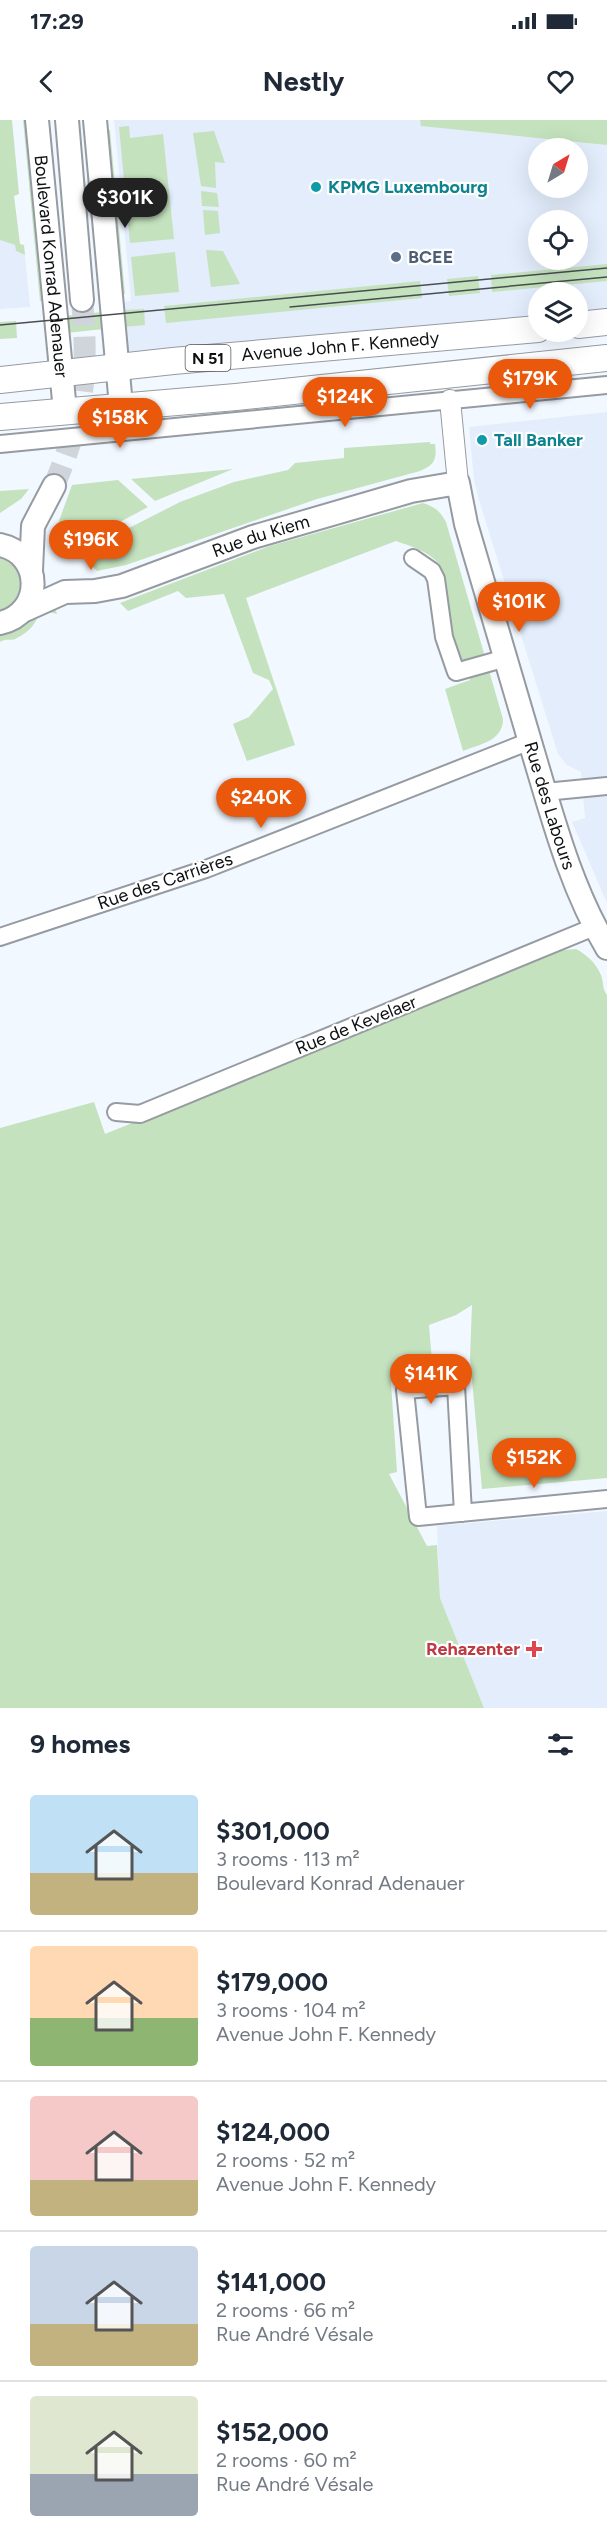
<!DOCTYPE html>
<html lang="en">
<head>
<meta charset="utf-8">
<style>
  :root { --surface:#fff; --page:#f6f6f7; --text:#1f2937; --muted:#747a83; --line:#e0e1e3; --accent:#ea580c }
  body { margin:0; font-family:Figtree,sans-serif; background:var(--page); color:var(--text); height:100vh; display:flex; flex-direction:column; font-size:22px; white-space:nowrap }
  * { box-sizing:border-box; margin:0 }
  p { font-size:20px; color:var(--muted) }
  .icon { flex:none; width:33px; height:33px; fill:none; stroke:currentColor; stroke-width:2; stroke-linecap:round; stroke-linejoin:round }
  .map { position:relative; height:1588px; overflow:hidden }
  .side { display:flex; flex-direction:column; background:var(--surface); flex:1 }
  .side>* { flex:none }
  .needle { width:39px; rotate:38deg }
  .buttons { position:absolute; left:528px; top:18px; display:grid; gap:12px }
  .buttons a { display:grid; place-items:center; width:60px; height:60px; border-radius:50%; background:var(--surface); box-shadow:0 6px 24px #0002; font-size:30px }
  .price { position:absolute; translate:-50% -51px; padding:0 14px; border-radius:21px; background:var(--accent); color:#fff; font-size:20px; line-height:39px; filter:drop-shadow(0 2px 3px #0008) }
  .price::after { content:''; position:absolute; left:50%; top:36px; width:18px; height:14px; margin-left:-9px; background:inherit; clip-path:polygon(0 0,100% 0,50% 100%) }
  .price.on { background:#222; color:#fff }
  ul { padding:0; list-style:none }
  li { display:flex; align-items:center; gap:18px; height:150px; padding:0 30px }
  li+li { border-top:2px solid var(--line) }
  li span { display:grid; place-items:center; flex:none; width:168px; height:120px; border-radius:6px; color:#555 }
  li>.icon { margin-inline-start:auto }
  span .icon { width:72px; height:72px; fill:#fffc; stroke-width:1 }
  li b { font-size:26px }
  h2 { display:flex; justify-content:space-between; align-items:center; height:72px; padding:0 30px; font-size:26px }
  .status { display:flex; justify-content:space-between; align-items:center; height:42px; padding:0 30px; background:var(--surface); direction:ltr }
  .status svg { height:16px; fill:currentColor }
  header { display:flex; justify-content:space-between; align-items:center; height:78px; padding:0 30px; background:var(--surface); font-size:27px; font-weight:700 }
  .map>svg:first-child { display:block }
</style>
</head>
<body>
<div class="status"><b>17:29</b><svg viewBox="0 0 49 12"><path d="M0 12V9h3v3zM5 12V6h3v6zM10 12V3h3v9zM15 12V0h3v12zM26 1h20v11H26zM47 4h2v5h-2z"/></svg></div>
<header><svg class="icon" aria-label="back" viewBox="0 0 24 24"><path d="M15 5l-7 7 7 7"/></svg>Nestly<svg class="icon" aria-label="heart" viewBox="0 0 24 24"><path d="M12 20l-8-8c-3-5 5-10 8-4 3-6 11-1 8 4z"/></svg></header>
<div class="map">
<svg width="607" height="1588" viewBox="0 0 607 1588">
  <rect width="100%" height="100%" fill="#f2f8ff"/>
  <g fill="#e3edfb" fill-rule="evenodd">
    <path d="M114,0h493v202l-29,3v-33h-40v37l-421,38 -6,-64 20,-2zM538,28h40v40h-40zM538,100h40v40h-40z"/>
    <polygon points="0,120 15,125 16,131 25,135 30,187 0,189"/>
    <polygon points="607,292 607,783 572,702 585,698 581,652 567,645 558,634 479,380 474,360 469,307"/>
    <polygon points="607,1391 607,1588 484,1588 440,1478 437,1406"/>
  </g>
  <g fill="#c4e2be">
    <polygon points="0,0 12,0 19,74 14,76 20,124 24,125 25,135 16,131 15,125 0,120"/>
    <polygon points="23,0 28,0 45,181 40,181"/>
    <polygon points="420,0 607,0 607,25 421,6"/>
    <polygon points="129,6 130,18 163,14 174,119 130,123 119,7"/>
    <polygon points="110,10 125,174 121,174 104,11"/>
    <polygon points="214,11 225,43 215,42 216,68 201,66 193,13"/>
    <polygon points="201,71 217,73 219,87 202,86"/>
    <polygon points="203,90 218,91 220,113 205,115"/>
    <polygon points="206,130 223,131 240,164 211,167"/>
    <polygon points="175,132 179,172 135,176 131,137"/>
    <polygon points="607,144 607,161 492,172 491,155"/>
    <polygon points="478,156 480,173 449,176 447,159"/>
    <polygon points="420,161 422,178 166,203 164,186"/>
    <polygon points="144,189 145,205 124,207 123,190"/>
    <polygon points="102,192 104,209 66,213 65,196"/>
    <polygon points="16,201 17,218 0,219 0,202"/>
    <path d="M430,322v2h5c2,15 0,21 -15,27l-103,28 -191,66 -29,6 -13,-13 41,-28 55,-28 54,-20 54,-12 7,-7 49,-5v-10z"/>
    <polygon points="233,349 155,381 131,359"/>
    <polygon points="118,360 148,387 118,403 77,431 55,412 72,365"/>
    <polygon points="29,369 21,379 0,393 0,371"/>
    <path d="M423,383c12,4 17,8 23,19l57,197c0,22 -23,25 -40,32l-18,-62 25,-9c-10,-25 -21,-50 -24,-76 -2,-14 1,-30 -8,-41 -10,-12 -28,-17 -42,-22l-150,57 49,147 -48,16 -14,-37 16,-7 24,-28 -4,-9 -16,-7 -29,-79 -38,4 -8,-7 -50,20 -8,-8 150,-57z"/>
    <polygon points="0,434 11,437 26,461 15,486 0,493"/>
    <path d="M54,485l3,9 -8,-2 -12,6c-3,9 -13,17 -22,21 -6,2 -9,-1 -15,3v-8c21,-6 35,-19 54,-29z"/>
    <path d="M576,829c11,6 20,14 25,26 3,8 1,14 6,20v483l-125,11 -12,-131 2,-53 -16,10 -27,10 3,37 -24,2 -14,10 -3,9 6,89 -8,2 38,72 10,-1 3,53 44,110h-484v-580l94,-26 11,32 458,-184z"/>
  </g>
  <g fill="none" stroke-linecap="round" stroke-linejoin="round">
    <path stroke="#d0d5db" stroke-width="22" stroke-dasharray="22 11" stroke-linecap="butt" d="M54,366c29,-70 35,-110 28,-186"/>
    <g stroke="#969ba1" stroke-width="20">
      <g id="minor">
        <polyline points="0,324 607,265"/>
        <polyline points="413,438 432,451 436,459 444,517 456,552 506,538"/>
        <polyline points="545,672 607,666"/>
        <polyline points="0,817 206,749 530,621"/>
        <polyline points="116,992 140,994 594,807"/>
        <polyline points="463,1393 456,1266 405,1270 418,1397 607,1379"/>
      </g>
    </g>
    <g stroke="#969ba1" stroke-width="22">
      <polyline id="tertiary" points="450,280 458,363"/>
    </g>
    <g stroke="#969ba1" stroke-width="26">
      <g id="secondary">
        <path id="s1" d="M37,0l28,291"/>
        <polyline points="67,0 82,180"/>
        <polyline points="95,0 121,286"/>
        <path d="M0,425c44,9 43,69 0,78"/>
        <polyline points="31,450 33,406 54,366"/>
        <path id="s2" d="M25,490l40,-18 30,-1 27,-5 131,-49 158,-46 47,-8 8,41c23,76 45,152 67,228 20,67 38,136 74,196"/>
      </g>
    </g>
    <g stroke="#969ba1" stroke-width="28">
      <g id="primary">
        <polyline points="578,205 607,202"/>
        <path id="s3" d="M0,260l173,-19 365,-32"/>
        <polyline points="0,297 236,277 607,238"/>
      </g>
    </g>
    <use href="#minor" stroke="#fff" stroke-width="16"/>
    <use href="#tertiary" stroke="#fff" stroke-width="20"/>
    <use href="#secondary" stroke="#fff" stroke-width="22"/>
    <use href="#primary" stroke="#fff" stroke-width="26"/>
    <g stroke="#4a4d50" stroke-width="1.5">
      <polyline points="290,187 607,157"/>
      <polyline points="0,205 607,148"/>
    </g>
  </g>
  <g fill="#0f9aa8" stroke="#fff" stroke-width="2">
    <circle cx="316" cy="67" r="6"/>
    <circle cx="482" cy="320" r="6"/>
  </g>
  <circle fill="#5c6f8a" stroke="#fff" stroke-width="2" cx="396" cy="137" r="6"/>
  <path fill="#e0444e" stroke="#fff" stroke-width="2" d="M531 1520h6v6h6v6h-6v6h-6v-6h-6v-6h6z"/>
  <g text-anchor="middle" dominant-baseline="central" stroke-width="4.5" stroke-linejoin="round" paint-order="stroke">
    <rect fill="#fff" stroke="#565758" stroke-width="1.5" x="185.5" y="225" width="45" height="26" rx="4.5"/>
    <g font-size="16" font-weight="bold" fill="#0d0f11">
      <text x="208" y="238">N 51</text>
    </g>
    <g font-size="18" font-weight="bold" fill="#0d838f" stroke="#fff" text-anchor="start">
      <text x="328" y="67">KPMG Luxembourg</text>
      <text x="494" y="320">Tall Banker</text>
    </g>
    <g font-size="18" font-weight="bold" fill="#4e5e75" stroke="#fff" text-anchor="start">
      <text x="408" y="137">BCEE</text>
    </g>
    <g font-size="18" fill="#0d0f11" stroke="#fff">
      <text stroke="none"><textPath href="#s1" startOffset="147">Boulevard Konrad Adenauer</textPath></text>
      <text stroke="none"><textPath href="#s3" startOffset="342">Avenue John F. Kennedy</textPath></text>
      <text stroke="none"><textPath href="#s2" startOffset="249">Rue du Kiem</textPath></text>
      <text stroke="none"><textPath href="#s2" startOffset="789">Rue des Labours</textPath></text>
      <text transform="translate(165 761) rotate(-19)">Rue des Carrières</text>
      <text transform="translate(356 905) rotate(-22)">Rue de Kevelaer</text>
    </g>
    <g font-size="18" font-weight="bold" fill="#be3a42" stroke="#fff" text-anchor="end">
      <text x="520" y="1529">Rehazenter</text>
    </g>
  </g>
</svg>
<div class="buttons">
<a><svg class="needle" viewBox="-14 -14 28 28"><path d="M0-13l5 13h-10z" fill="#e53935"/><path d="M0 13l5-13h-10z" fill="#747a83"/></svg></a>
<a><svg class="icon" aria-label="locate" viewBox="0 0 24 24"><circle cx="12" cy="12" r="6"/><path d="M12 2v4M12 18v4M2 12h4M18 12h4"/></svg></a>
<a><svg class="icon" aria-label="layers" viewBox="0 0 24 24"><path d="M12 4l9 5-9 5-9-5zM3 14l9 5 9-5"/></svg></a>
</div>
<b class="price on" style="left:125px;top:109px">$301K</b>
<b class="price" style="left:530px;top:290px">$179K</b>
<b class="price" style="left:345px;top:308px">$124K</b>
<b class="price" style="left:120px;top:329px">$158K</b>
<b class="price" style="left:91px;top:451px">$196K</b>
<b class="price" style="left:519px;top:513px">$101K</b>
<b class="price" style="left:261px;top:709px">$240K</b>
<b class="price" style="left:431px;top:1285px">$141K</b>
<b class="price" style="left:534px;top:1369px">$152K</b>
</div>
<section class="side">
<h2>9 homes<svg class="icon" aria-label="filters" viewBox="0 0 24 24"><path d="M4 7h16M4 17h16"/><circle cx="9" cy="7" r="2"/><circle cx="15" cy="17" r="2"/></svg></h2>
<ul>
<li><span style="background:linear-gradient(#bfe0f5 65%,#c2b280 0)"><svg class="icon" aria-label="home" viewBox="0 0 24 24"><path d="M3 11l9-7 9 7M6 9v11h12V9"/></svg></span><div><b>$301,000</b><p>3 rooms · 113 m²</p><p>Boulevard Konrad Adenauer</p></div></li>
<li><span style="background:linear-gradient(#ffd9b3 60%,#8fb573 0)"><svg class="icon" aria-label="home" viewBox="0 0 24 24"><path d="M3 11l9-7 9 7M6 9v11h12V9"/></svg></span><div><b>$179,000</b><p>3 rooms · 104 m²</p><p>Avenue John F. Kennedy</p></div></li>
<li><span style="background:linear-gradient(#f6c9c9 70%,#c2b280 0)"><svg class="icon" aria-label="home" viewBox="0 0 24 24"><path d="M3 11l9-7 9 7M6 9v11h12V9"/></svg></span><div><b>$124,000</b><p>2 rooms · 52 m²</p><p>Avenue John F. Kennedy</p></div></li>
<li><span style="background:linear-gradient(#c9d6e8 65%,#c2b280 0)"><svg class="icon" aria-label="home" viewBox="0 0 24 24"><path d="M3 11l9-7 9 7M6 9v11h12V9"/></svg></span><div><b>$141,000</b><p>2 rooms · 66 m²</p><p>Rue André Vésale</p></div></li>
<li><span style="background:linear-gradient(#dfe7d0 65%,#9aa5b1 0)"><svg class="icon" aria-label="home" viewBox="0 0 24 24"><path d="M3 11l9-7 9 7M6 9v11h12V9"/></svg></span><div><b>$152,000</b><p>2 rooms · 60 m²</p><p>Rue André Vésale</p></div></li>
</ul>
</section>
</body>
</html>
